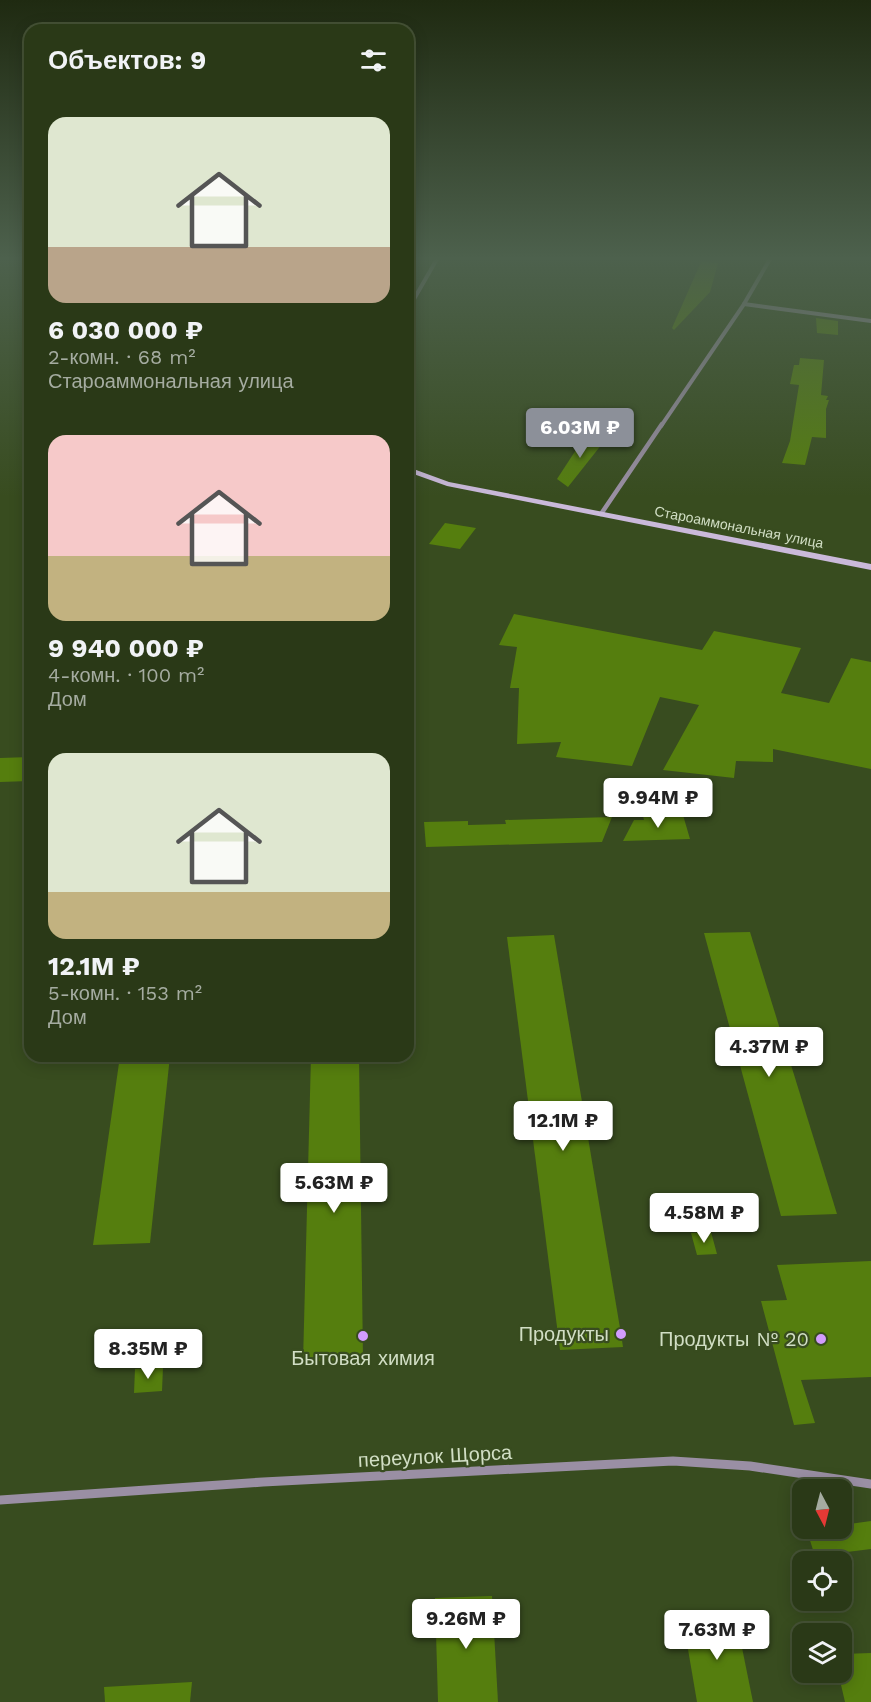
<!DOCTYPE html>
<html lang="ru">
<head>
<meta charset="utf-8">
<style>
  :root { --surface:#2a3917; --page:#364424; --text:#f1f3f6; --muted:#a5aca1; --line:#465336; --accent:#8c9099 }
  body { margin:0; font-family:"Work Sans",sans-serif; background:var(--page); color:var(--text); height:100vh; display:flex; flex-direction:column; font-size:22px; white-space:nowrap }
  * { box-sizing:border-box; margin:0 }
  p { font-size:20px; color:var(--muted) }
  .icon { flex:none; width:33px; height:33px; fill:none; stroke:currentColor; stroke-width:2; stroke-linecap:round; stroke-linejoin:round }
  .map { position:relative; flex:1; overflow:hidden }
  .panel { position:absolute; left:24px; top:24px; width:390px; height:1038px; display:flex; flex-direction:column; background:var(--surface); border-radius:18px; box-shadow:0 3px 15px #0003,0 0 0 2px var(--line) }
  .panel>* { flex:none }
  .needle { width:39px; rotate:173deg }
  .fabs { position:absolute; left:792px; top:1479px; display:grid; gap:12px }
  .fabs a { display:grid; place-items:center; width:60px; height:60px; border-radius:12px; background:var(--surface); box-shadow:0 3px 15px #0003,0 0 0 2px var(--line); font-size:30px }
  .price { position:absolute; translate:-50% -51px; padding:0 14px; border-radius:6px; background:#fff; color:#222; font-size:20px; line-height:39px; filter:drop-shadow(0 2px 3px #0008) }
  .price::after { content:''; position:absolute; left:50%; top:36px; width:18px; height:14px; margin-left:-9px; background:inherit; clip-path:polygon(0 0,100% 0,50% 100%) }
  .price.selected { background:var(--accent); color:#fff }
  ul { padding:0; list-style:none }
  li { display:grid; align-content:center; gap:12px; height:318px; padding:0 24px }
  li span { display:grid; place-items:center; height:186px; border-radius:18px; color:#555 }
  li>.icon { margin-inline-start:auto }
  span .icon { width:108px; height:108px; fill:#fffc; stroke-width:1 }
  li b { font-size:26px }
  h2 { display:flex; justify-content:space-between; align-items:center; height:72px; padding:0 24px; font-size:26px }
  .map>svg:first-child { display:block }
</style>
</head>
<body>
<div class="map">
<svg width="871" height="1702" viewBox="0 0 871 1702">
  <rect width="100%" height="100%" fill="#384c1f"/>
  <g fill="#557e0e">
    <polygon points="701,262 718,263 712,285 710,292 674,330 672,328"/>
    <polygon points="816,318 838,321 838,335 817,333"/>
    <polygon points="800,358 824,360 821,395 828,396 826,400 829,400 826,409 826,438 812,437 805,465 782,463 790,441 799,385 790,384 794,365 799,365"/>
    <polygon points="585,436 606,439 568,487 557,479"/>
    <polygon points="445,523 476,528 460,549 429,544"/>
    <polygon points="514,614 702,650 714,631 801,648 781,693 829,703 851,658 871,662 871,769 773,749 773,762 736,761 734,778 663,770 699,705 660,697 632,766 556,757 561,742 517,744 519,688 510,688 517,647 499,645"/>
    <polygon points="30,757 30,781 0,782 0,758"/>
    <polygon points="683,815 690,839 623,841 634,820 644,820 643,816"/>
    <polygon points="612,817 602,842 426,847 424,822 468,821 468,825 506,824 505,820"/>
    <polygon points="750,932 837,1214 781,1216 704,933"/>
    <polygon points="554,935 621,1334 623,1347 560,1350 507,937"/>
    <polygon points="120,1056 170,1056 150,1243 93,1245"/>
    <polygon points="311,1056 359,1056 363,1359 303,1362"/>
    <polygon points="711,1232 717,1254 697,1255 691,1233"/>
    <polygon points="871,1261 871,1377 801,1380 815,1423 794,1425 761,1301 787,1300 777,1265"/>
    <polygon points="163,1367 162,1391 134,1393 135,1369"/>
    <polygon points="871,1521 871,1549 815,1556 806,1528 842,1528 842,1525"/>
    <polygon points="492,1596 498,1702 438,1702 435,1598"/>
    <polygon points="736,1618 753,1702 697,1702 683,1620"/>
    <polygon points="871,1653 871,1702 845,1702 838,1672 842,1672 842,1654"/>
    <polygon points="192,1682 190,1702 105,1702 104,1687"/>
  </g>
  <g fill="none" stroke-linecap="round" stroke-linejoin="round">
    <g stroke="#9a8fa4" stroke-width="4">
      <polyline points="744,304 871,321"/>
      <polyline points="408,323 414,299 437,259"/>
      <polyline points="661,426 744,304 770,259"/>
    </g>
    <polyline stroke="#9a8fa4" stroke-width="4.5" points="601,514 662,424"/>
    <polyline stroke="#9a8fa4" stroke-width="9" points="0,1500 263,1482 673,1461 750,1466 871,1484"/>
    <polygon fill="#cab9da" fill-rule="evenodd" points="408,467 449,482 871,564 871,570 447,486 408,472"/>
  </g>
  <linearGradient id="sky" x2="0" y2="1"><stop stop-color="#1f2a11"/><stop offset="0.52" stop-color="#4d614d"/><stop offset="1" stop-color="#4d614d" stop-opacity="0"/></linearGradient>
  <rect width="871" height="497" fill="url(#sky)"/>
  <g fill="#d29cfd" stroke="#384c1f" stroke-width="2">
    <circle cx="621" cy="1334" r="6"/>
    <circle cx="363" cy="1336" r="6"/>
    <circle cx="821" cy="1339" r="6"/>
  </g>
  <g text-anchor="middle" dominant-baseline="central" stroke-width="4.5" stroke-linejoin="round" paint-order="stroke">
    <g font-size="14" fill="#d1dec4" stroke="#384c1f">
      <text transform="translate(739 527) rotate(11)">Староаммональная улица</text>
    </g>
    <g font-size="20" fill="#d1dec4" stroke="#384c1f" text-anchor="end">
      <text x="609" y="1334">Продукты</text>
      <text x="809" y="1339">Продукты № 20</text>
      <text x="363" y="1358" text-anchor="middle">Бытовая химия</text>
    </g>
    <g font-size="20" fill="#d1dec4" stroke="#384c1f">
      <text transform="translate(435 1456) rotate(-3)">переулок Щорса</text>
    </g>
  </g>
</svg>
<div class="fabs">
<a><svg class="needle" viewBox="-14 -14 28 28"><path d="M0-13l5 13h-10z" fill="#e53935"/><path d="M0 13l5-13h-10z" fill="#a5aca1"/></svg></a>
<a><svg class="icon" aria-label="locate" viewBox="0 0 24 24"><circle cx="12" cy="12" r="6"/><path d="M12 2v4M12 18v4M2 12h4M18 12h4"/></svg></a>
<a><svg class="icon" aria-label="layers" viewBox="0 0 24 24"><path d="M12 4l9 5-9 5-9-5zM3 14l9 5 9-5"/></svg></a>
</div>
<b class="price selected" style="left:580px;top:459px">6.03M ₽</b>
<b class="price" style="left:658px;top:829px">9.94M ₽</b>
<b class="price" style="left:769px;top:1078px">4.37M ₽</b>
<b class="price" style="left:563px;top:1152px">12.1M ₽</b>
<b class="price" style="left:334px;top:1214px">5.63M ₽</b>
<b class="price" style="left:704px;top:1244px">4.58M ₽</b>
<b class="price" style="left:148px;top:1380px">8.35M ₽</b>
<b class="price" style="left:466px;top:1650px">9.26M ₽</b>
<b class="price" style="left:717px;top:1661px">7.63M ₽</b>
<section class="panel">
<h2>Объектов: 9<svg class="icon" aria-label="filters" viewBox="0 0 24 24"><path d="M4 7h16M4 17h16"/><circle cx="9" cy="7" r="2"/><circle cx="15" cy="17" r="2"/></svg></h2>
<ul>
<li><span style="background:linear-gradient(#dfe7d0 70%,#b9a48a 0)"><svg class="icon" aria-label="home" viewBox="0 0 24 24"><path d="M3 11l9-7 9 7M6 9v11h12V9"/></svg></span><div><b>6 030 000 ₽</b><p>2-комн. · 68 m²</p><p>Староаммональная улица</p></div></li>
<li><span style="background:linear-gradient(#f6c9c9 65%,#c2b280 0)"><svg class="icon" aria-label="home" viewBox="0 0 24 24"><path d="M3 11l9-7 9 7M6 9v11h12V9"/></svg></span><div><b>9 940 000 ₽</b><p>4-комн. · 100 m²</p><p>Дом</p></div></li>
<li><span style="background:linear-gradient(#dfe7d0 75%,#c2b280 0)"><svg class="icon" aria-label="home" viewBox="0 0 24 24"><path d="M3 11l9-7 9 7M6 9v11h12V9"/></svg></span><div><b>12.1M ₽</b><p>5-комн. · 153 m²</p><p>Дом</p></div></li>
</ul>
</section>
</div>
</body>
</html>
